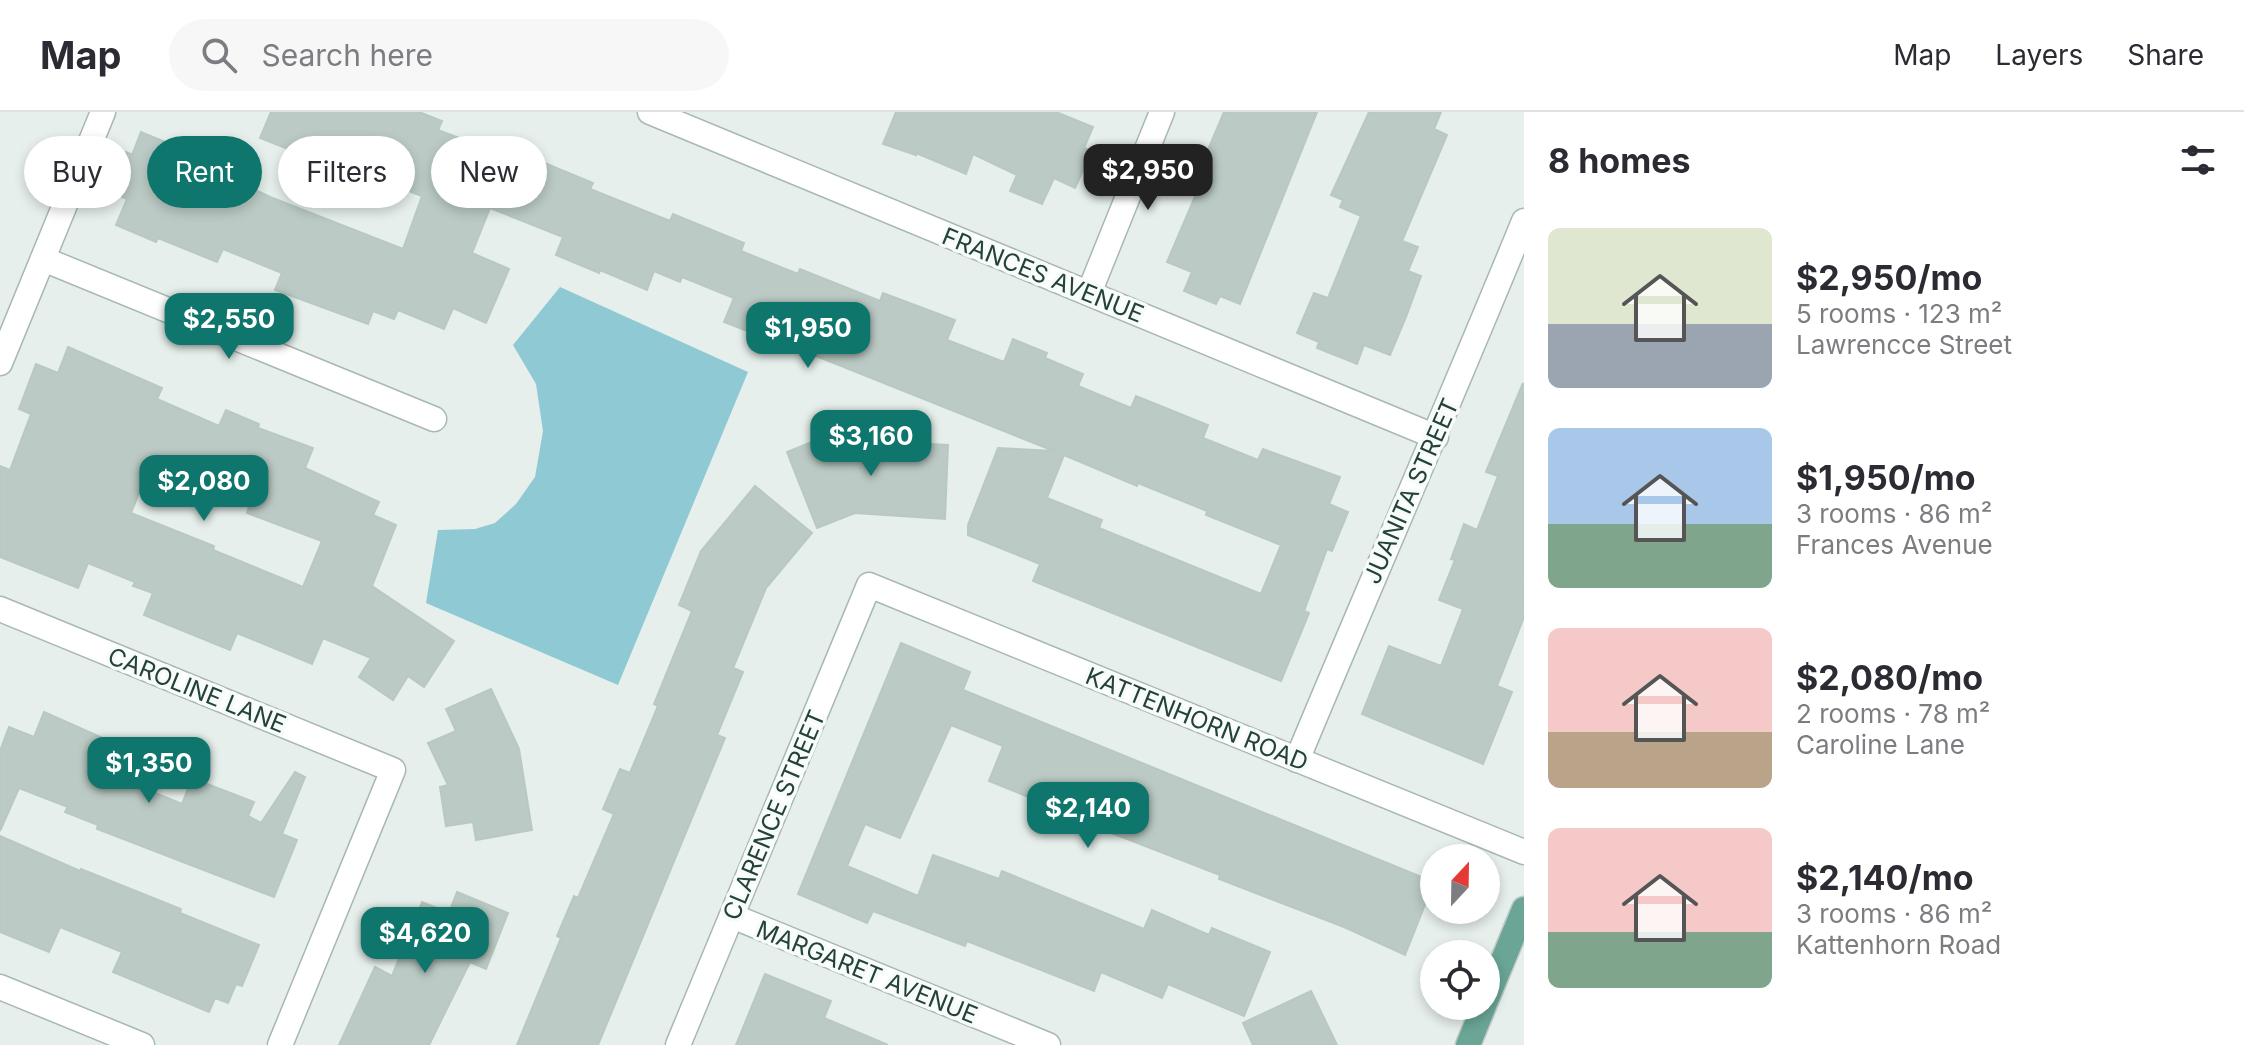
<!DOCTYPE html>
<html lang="en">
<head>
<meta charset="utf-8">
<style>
  :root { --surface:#fff; --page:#f7f7f7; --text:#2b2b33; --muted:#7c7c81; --line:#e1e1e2; --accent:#0f766e }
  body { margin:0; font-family:Inter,sans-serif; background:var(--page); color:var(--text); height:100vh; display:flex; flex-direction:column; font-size:30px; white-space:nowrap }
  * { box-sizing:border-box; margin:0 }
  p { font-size:26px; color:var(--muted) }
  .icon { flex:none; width:44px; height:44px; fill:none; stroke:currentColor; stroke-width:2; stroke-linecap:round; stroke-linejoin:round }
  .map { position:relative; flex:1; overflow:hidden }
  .details { display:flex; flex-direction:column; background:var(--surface); width:720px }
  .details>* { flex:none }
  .top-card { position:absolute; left:24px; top:24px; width:760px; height:72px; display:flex; gap:16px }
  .needle { width:52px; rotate:22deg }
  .buttons { position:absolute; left:1420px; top:732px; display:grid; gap:16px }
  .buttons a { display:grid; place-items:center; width:80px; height:80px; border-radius:50%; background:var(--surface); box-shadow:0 4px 12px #0003; font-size:40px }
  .price { position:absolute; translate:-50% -68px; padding:0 18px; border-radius:16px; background:var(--accent); color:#fff; font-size:26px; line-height:52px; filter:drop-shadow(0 2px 4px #0008) }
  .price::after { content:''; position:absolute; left:50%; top:48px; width:24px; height:18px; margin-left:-12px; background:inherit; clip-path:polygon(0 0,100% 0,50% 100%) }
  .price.active { background:#222; color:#fff }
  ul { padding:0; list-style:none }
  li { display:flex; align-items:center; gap:24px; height:200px; padding:0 24px }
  li span { display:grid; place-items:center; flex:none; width:224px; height:160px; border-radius:12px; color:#555 }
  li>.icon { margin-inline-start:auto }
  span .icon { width:96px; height:96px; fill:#fffc; stroke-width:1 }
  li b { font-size:34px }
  h2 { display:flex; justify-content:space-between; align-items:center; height:96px; padding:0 24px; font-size:34px }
  .chip { padding:0 28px; border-radius:36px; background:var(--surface); box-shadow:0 4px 12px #0003; font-size:28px; line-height:72px }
  .chip.active { background:var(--accent); color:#fff }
  header { display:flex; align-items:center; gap:48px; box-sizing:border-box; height:112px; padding:0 40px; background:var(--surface); border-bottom:2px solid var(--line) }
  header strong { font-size:38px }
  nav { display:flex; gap:44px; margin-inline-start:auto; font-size:28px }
  .search { width:560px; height:72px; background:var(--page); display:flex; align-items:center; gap:20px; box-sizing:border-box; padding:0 28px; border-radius:44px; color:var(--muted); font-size:30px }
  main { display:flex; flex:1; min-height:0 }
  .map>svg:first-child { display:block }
</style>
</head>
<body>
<header>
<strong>Map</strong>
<div class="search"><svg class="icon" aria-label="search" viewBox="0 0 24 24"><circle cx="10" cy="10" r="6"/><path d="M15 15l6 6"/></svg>Search here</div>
<nav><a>Map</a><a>Layers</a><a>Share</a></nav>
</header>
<main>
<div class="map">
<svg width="1524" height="933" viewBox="0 0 1524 933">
  <rect width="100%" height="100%" fill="#e6efeb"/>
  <polygon fill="#8ec9d4" points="560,175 748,260 618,573 426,491 438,418 475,417 495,411 516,392 535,365 543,319 536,272 513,233"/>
  <g fill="#bbcac4" stroke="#b8c9c2" stroke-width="2" fill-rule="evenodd">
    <path d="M271,0h148l23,9 -4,9 82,31 3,-7 70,29 -3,6 80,32 3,-7 71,29 -3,8 57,23 2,-5 80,32 3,-8 72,27 -8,20 57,22 9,-23 34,14 -2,5 38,16 -5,12 53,22 5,-12 72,29 -5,13 55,22 5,-11 77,28 -11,27 19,8 -16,39 -5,-2 -23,62 5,2 -28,68 -248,-100 7,-17 -72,-29v-10l30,-77 56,3 -303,-121 -1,2 -26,-10 10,-24 -52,-21 -2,5 -26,-11 -7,19 -47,-20 -1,3 -43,-18 7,-18 -73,-29 -18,45 37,16 -23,54 -33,-15 -9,21 -46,-19 -4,9 -21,-8 -5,13 -93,-34 7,-17 -59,-24 -6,13 -59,-24 -2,4 -40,-17 11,-26 -17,-7 16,-40 6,3 9,-23 115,47 -4,9 18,9 133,52 19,-53 -40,-15 2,-6 -81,-33 -5,11 -38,-15zM1064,343l73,31 1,-3 69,28 -1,4 75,30 -20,49 -162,-66 3,-8 -55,-22z"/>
    <polygon points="896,0 1056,0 1093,15 1084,36 1092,39 1075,76 1054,66 1042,92 1010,79 1017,63 973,42 966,62 916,41 916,43 883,32"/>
    <polygon points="1224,0 1317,0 1240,192 1220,184 1216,192 1184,179 1192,160 1167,150 1197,80 1211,41 1207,40"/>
    <polygon points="1369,0 1441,0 1434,17 1447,23 1402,129 1418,135 1408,159 1421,164 1406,205 1390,243 1364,233 1357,252 1317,236 1319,230 1297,221 1314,181 1328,186 1361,104 1340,95 1343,88 1331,83"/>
    <path d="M68,235l94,41 -5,11 62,27 7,-16 33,14 -1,4 55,20 -8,20 74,34 -6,13 23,10 -24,61 82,55 -30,46 -16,-11 -15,24 -34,-23 12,-19 -48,-20 -11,26 -75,-31 -7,17 -86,-35 9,-22 -20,-7 2,-4 -47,-19 -10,25 -78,-31v-91l10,4 21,-56 -12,-5 17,-45 22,9zM154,354l95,41 -2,6 75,28 -19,46 -90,-37 1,-4 -83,-33 18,-45 4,2z"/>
    <polygon points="1523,271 1524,505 1497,574 1512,580 1483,652 1362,602 1389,534 1441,554 1463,497 1439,488 1455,448 1451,447 1464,412 1477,418 1498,364 1486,360"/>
    <polygon points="844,317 849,328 948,333 945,407 855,401 817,416 787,340"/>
    <polygon points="755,374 812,421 766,476 733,556 743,560 717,623 725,626 598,933 517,933 561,826 557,824 574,784 578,786 614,702 603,697 620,657 630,661 658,594 654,592 692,499 679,493 701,439"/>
    <polygon points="901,531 970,560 963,578 1434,770 1405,843 1344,815 1219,767 1220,763 1029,689 1031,686 989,669 1003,634 951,613 900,726 865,712 847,754 918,784 933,743 999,767 1002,759 1144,817 1152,798 1209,823 1212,816 1270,840 1244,904 1168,872 1162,886 1101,860 1094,879 967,829 965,834 873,799 867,811 798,782"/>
    <polygon points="491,577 519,637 532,718 476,728 473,710 446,714 440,675 448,673 428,631 456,619 446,597"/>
    <polygon points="44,600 132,639 121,667 182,692 192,666 254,690 248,704 261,711 295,660 305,665 282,722 297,728 274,785 97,717 98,713 65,700 68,695 19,676 0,719 0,639 9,615 34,625"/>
    <polygon points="0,724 80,759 81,757 181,797 180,801 259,833 242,874 236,872 228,891 215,886 209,900 113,860 122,840 60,815 49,840 0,820"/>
    <polygon points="457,780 508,801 486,857 470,850 429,933 339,933 375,855 392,864 422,790 449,801"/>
    <polygon points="765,862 831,889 824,906 888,933 736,933"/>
    <polygon points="1311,879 1337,933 1253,933 1243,911"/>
  </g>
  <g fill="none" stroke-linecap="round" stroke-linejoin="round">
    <g stroke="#a8b8b2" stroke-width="27">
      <g id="minor">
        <polyline points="650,0 1436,325"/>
        <polyline points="43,147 434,307"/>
        <polyline points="1089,181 1162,0"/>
        <polyline points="0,251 103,0"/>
        <polyline points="0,497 393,658 280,933"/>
        <path d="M1297,648c75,-180 153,-358 227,-539"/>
        <polyline points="732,804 1048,933"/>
        <polyline points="0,875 142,933"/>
        <polyline points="678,933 869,473 1524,740"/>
      </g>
    </g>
    <g stroke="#c2cac8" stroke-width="27">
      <g id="major">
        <polyline points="1486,889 1524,797"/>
        <polyline points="1468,933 1484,894"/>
      </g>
    </g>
    <use href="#minor" stroke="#fff" stroke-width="24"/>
    <use href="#major" stroke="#6aa596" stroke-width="24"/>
  </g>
  <g text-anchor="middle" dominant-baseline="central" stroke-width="7" stroke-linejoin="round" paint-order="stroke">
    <g font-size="24" fill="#24423a" stroke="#f7fbf9">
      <text transform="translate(1043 163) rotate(22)">FRANCES AVENUE</text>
      <text transform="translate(1411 379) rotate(-66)">JUANITA STREET</text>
      <text transform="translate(197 578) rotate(22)">CAROLINE LANE</text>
      <text transform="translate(1197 607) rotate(22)">KATTENHORN ROAD</text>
      <text transform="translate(774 703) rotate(-67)">CLARENCE STREET</text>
      <text transform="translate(867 860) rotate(22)">MARGARET AVENUE</text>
    </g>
  </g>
</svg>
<div class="buttons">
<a><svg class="needle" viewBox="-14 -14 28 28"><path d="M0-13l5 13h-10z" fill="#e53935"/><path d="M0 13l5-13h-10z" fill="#7c7c81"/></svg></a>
<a><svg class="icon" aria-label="locate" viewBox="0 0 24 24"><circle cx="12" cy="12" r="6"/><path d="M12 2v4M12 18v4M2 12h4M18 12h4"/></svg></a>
</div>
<b class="price active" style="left:1148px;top:100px">$2,950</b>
<b class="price" style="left:229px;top:249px">$2,550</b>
<b class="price" style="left:808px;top:258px">$1,950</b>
<b class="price" style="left:871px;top:366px">$3,160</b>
<b class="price" style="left:204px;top:411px">$2,080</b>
<b class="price" style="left:149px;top:693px">$1,350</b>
<b class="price" style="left:1088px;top:738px">$2,140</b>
<b class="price" style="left:425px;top:863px">$4,620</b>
<div class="top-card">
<a class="chip">Buy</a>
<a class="chip active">Rent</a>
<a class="chip">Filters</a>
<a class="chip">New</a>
</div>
</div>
<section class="details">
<h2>8 homes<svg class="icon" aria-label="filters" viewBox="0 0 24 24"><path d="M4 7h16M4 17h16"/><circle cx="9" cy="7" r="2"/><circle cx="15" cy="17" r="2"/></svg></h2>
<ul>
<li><span style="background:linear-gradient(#dfe7d0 60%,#9aa5b1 0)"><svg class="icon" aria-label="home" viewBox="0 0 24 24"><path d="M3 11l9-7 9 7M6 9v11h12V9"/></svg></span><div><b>$2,950/mo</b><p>5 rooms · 123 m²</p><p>Lawrencce Street</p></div></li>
<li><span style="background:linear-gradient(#a9c7e8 60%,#7fa58c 0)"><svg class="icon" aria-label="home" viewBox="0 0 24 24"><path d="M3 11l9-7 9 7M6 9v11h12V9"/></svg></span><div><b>$1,950/mo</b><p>3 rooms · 86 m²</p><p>Frances Avenue</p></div></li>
<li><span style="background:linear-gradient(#f6c9c9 65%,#b9a48a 0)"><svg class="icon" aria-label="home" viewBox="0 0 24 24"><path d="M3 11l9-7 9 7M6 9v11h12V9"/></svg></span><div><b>$2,080/mo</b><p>2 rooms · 78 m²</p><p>Caroline Lane</p></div></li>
<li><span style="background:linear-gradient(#f6c9c9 65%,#7fa58c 0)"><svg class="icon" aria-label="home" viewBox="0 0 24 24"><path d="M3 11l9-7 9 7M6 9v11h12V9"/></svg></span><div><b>$2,140/mo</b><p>3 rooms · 86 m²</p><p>Kattenhorn Road</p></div></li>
</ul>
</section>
</main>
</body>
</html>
